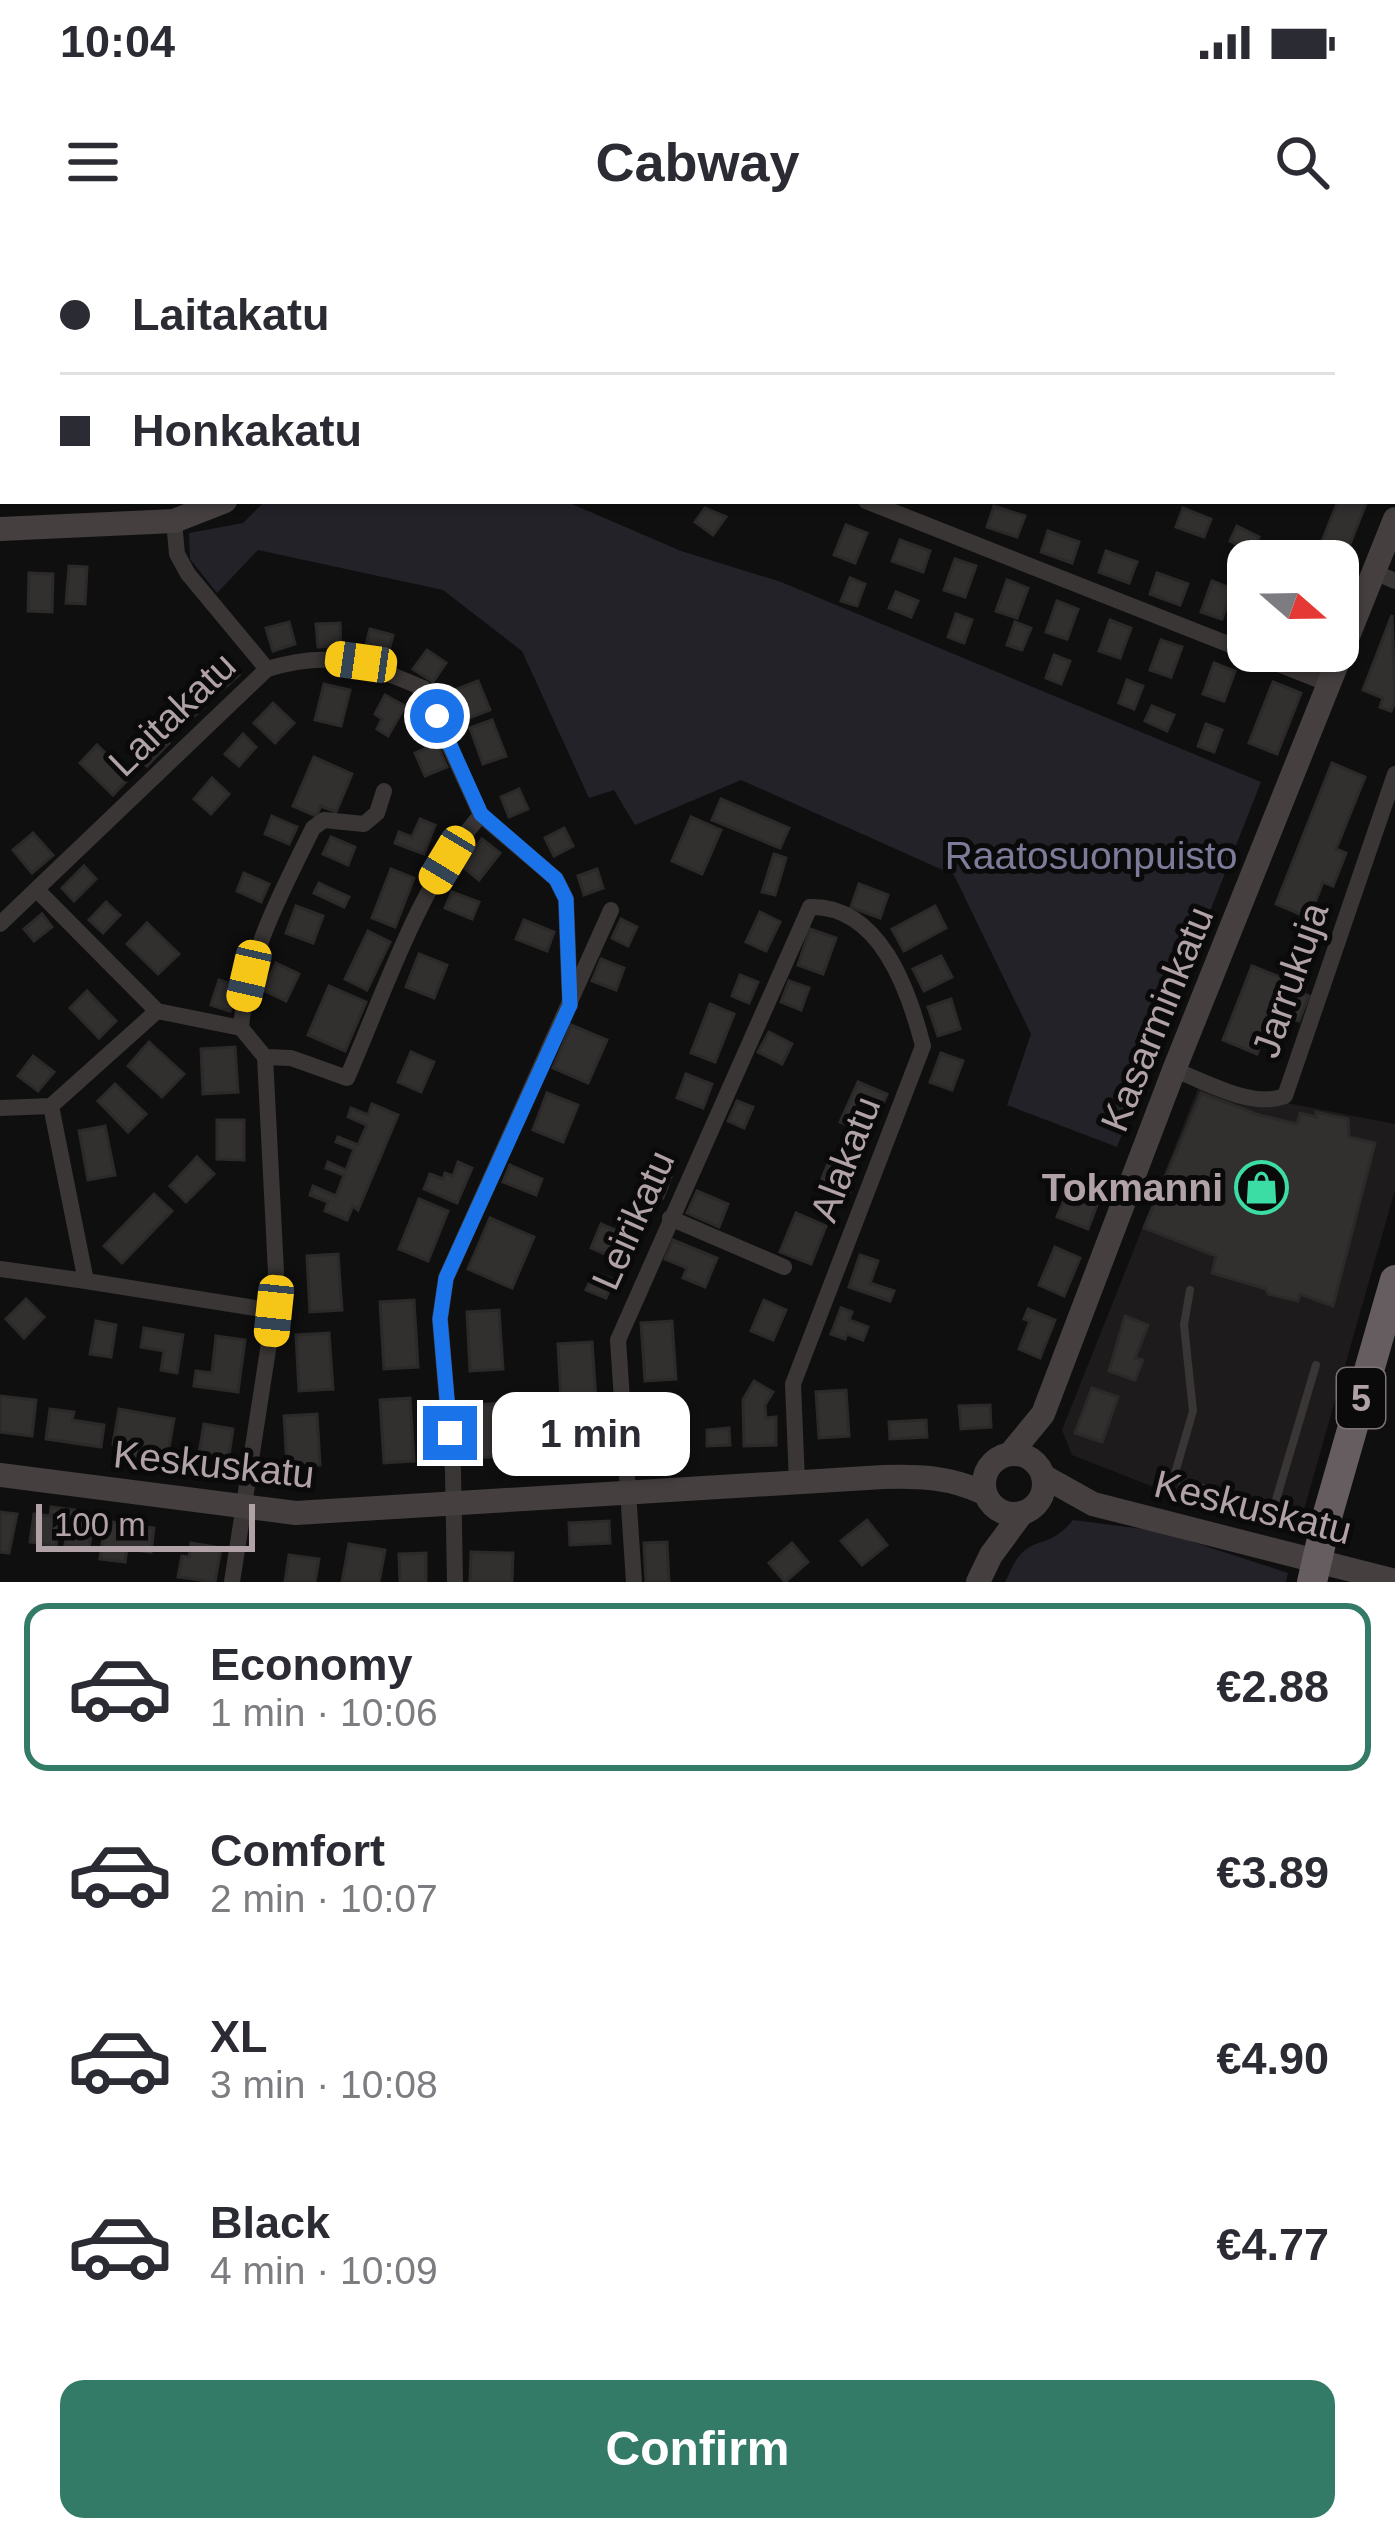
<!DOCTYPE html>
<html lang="en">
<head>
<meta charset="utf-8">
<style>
  :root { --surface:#fff; --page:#f2f2f3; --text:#2b2b33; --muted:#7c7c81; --line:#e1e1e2; --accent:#337b66 }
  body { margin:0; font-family:Arial,sans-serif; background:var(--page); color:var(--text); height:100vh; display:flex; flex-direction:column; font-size:45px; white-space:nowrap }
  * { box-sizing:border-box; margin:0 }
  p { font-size:39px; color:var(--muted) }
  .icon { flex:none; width:66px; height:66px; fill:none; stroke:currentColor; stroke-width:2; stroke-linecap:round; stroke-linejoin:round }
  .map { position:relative; height:1342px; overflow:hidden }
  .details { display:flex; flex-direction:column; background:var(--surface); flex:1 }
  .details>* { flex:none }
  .top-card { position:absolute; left:0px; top:0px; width:1395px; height:264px; box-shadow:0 3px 9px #0004; display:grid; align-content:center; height:264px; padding:0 60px; background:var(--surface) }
  .needle { width:78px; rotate:110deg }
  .controls { position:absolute; left:1227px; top:300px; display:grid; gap:24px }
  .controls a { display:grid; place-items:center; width:132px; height:132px; border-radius:24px; background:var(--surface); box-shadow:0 3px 9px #0004; font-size:60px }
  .scale { position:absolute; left:36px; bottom:30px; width:219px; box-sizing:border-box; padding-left:12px; border:6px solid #b0a2a6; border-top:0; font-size:33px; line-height:42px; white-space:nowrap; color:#b0a2a6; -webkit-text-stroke:9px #0b0a0a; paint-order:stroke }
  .end { position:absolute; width:54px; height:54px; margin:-27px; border:15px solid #1a73e8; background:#fff; box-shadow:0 0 0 6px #fff }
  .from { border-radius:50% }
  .bubble { position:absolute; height:84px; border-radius:24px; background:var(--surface); box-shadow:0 3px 9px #0004; font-size:39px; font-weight:800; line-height:84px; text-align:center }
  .car { position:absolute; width:36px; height:72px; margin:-36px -18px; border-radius:15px; box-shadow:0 0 9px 3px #0007; background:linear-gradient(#f5c518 24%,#345 0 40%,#f5c518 0 76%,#345 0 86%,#f5c518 0) }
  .top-card b { display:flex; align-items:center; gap:42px; height:114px; font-size:45px }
  .top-card b+b { border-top:3px solid var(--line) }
  .top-card i { width:30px; height:30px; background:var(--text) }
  ul { padding:21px 0 0; list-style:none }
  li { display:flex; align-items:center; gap:36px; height:168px; margin:0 24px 18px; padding:0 36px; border:6px solid transparent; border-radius:24px }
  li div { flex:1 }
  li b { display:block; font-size:45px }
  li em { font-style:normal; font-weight:800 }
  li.on { border-color:var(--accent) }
  li>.icon { width:108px; height:108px; stroke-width:1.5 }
  .cta { display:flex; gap:24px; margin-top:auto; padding:24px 60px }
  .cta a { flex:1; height:138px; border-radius:24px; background:var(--accent); color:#fff; font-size:48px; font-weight:800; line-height:138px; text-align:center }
  .status { display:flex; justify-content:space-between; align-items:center; height:84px; padding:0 60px; background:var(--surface); direction:ltr }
  .status svg { height:33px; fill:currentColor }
  header { display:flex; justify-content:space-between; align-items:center; height:156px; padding:0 60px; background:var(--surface); font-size:54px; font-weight:800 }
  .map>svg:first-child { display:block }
</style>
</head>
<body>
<div class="status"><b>10:04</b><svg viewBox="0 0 49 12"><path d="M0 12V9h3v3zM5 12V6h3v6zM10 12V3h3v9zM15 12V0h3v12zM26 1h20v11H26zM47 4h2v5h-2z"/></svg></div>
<header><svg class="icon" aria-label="menu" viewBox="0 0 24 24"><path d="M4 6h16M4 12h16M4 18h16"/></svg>Cabway<svg class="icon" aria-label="search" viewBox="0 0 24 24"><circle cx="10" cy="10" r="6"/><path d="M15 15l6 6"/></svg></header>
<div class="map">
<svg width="1395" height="1342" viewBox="0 0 1395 1342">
  <rect width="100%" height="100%" fill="#100f0f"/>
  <!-- built -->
  <polygon fill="#1d1b1b" points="1199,846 1395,884 1395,950 1299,1287 1212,1270 1072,1215 1062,1190"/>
  <!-- green -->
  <g fill="#232229">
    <polygon points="265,261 565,261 681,311 781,342 1261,542 1117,907 1007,865 1031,794 954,635 741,540 635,585 614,550 589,558 522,411 443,350 258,310 217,353 190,319 189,293 243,283"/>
    <path d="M1073,1280L1159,1291L1288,1333L1286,1342H1005C1010,1333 1014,1321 1021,1314C1037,1297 1050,1308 1073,1280Z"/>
  </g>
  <!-- building -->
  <g fill="#322f2f" stroke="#2c2929" stroke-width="3">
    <polygon points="1338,261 1367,261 1342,324 1317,314"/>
    <polygon points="994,266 1025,276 1017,297 987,287"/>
    <polygon points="705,268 726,277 713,295 695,282"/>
    <polygon points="1183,268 1211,279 1204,297 1176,287"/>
    <polygon points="846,285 867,293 855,323 834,315"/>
    <polygon points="1237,286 1259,297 1251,312 1230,301"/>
    <polygon points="1048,291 1079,302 1072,323 1041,312"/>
    <polygon points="900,300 930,311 923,332 892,321"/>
    <polygon points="1106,311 1137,322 1129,343 1099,332"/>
    <polygon points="955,319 976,326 965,357 944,350"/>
    <polygon points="69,326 87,327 85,364 66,363"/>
    <polygon points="29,333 53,334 52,372 28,371"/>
    <polygon points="1157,333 1188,344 1180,365 1150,354"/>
    <polygon points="850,338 865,344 857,366 841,361"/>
    <polygon points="1007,340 1028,348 1017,378 996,371"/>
    <polygon points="1212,341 1233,349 1222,379 1201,372"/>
    <polygon points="896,352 918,361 911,377 889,368"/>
    <polygon points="1057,361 1078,369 1067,399 1046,392"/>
    <polygon points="956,374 972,380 964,403 948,397"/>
    <polygon points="1392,375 1395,462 1391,471 1380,467 1383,458 1363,450"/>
    <polygon points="1110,380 1131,388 1120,418 1099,411"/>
    <polygon points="289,382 295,404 273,411 266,388"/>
    <polygon points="1015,382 1031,388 1022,410 1007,405"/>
    <polygon points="340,383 341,406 318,407 316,384"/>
    <polygon points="370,389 393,395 387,418 364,412"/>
    <polygon points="1161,400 1182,407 1171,437 1150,430"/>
    <polygon points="427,410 446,423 433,442 413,429"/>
    <polygon points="1054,415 1070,421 1061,444 1046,438"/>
    <polygon points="223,418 239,435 221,451 205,434"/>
    <polygon points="1214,423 1235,431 1224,461 1203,454"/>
    <polygon points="1127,440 1143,446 1134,469 1119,463"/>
    <polygon points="478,441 490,470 461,481 449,452"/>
    <polygon points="1273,442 1301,453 1277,514 1249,503"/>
    <polygon points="324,444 350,450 341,486 315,480"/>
    <polygon points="189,449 205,466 188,482 172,465"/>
    <polygon points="385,455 405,466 388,496 377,489 382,479 375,474"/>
    <polygon points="273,463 294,483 275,503 254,483"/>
    <polygon points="1152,466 1174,475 1167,491 1145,481"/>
    <polygon points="492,480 506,516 483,524 470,488"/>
    <polygon points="1206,484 1222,490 1214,512 1198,506"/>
    <polygon points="153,488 169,503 147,526 132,511"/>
    <polygon points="243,494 256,507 239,526 225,514"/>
    <polygon points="437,504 447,527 425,536 415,513"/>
    <polygon points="97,505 130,537 113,555 80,523"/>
    <polygon points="314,517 352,534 336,572 321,566 316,576 293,566"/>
    <polygon points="1332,523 1365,537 1336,609 1346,613 1333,646 1323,642 1309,678 1276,664"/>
    <polygon points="212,538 229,554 211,574 194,559"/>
    <polygon points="519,549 528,569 509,577 501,557"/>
    <polygon points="721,559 789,588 780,608 712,580"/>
    <polygon points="272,576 297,587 289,604 265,594"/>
    <polygon points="691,577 721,590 702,634 672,621"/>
    <polygon points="420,579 435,585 424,614 395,603 399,592 412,597"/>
    <polygon points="564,588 573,606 554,616 545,598"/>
    <polygon points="33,593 53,615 32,633 13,610"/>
    <polygon points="331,597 355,607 348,625 323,614"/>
    <polygon points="482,599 500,613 479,640 462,626"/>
    <polygon points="774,614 786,618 775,655 762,652"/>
    <polygon points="84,626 96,639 74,661 62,648"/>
    <polygon points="391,629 414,638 395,687 372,678"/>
    <polygon points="597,629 603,648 584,655 578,636"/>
    <polygon points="244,633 269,644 261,662 237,651"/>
    <polygon points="319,643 349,657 344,667 314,653"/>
    <polygon points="859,644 888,655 880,678 851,667"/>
    <polygon points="452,652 479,662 472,679 445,668"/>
    <polygon points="106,662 120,675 103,693 89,680"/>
    <polygon points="296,666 323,676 313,703 286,693"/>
    <polygon points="935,666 946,688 904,711 892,689"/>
    <polygon points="760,672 780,682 766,711 746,702"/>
    <polygon points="42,674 52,687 34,701 24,689"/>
    <polygon points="621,679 637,687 628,706 612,698"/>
    <polygon points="524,680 554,692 547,711 516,699"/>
    <polygon points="147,683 179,714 158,734 127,704"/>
    <polygon points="810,689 836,698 823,734 798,725"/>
    <polygon points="368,691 390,702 367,750 345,739"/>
    <polygon points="419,714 447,725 434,758 406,747"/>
    <polygon points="941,716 952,737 924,751 913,729"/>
    <polygon points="601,719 624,728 616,750 592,741"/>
    <polygon points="276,723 299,734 286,761 263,750"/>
    <polygon points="1252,726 1306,747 1304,754 1309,756 1299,781 1293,779 1284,801 1265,793 1257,814 1223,800"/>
    <polygon points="740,735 758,742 749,763 732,756"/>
    <polygon points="219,740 238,746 230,771 211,765"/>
    <polygon points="789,741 809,748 801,770 781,762"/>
    <polygon points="329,746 366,762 345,811 308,795"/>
    <polygon points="87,751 116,781 99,798 70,768"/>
    <polygon points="951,759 960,789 938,796 928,767"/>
    <polygon points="710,764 734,774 715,822 691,813"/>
    <polygon points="571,785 607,800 588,843 553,828"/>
    <polygon points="769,792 792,804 782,824 758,812"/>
    <polygon points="149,802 184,834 162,857 128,826"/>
    <polygon points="235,807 238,852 203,854 201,809"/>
    <polygon points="411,812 434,822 421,852 398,842"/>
    <polygon points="941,813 963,821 952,850 930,842"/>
    <polygon points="33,816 54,832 38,851 18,836"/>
    <polygon points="686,834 712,844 703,868 677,858"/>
    <polygon points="858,842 887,854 870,895 840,882"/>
    <polygon points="115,844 146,874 128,892 98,861"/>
    <polygon points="547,853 578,865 563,902 533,890"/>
    <polygon points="1201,853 1259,875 1297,884 1300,873 1316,877 1316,872 1348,879 1349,897 1375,903 1333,1066 1300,1054 1298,1061 1268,1054 1266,1049 1212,1033 1216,1016 1144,988"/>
    <polygon points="737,861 753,867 744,888 728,881"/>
    <polygon points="372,864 398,875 358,970 353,966 347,980 325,971 328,962 310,955 313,946 336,956 344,935 326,928 328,922 346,930 354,909 336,902 338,897 358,905 367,885 348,877 351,868 368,875"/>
    <polygon points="217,880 244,880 244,920 217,919"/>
    <polygon points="105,886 115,935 88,940 79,891"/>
    <polygon points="197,917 214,934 186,962 170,946"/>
    <polygon points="652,918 675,926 663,958 640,949"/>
    <polygon points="829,921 857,933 848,957 819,946"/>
    <polygon points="458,922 472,928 457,963 424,949 430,934 443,939 445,933 453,936"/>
    <polygon points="510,925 542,939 536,955 503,942"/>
    <polygon points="1087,943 1103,949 1088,989 1057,977 1064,960 1078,966"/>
    <polygon points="697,951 728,964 719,987 687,973"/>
    <polygon points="154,954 172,971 122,1023 104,1006"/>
    <polygon points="419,959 448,971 428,1021 399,1009"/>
    <polygon points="796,973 826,986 811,1024 780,1012"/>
    <polygon points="490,978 534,997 512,1048 468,1029"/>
    <polygon points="601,984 641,1001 630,1025 591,1008"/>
    <polygon points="673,1000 717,1018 705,1047 683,1038 687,1028 665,1019"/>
    <polygon points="1055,1007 1080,1018 1064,1056 1039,1045"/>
    <polygon points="338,1014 342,1070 310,1072 307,1016"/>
    <polygon points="860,1015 878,1021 870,1043 894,1051 890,1061 849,1047"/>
    <polygon points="594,1032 614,1040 606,1058 586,1050"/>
    <polygon points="26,1059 44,1077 24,1098 6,1079"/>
    <polygon points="414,1060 418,1127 384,1129 380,1062"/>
    <polygon points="764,1060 786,1070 773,1100 751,1091"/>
    <polygon points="841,1068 852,1072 849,1080 868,1087 863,1100 847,1094 845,1099 831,1094"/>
    <polygon points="1028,1069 1055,1080 1040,1118 1019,1109 1030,1081 1024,1079"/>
    <polygon points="499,1070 503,1129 470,1131 467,1072"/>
    <polygon points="1125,1076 1148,1085 1135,1118 1143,1120 1135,1140 1109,1131"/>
    <polygon points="96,1081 116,1085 111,1117 90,1114"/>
    <polygon points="672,1081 676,1139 645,1141 641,1083"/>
    <polygon points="144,1088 183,1095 177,1133 161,1130 164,1111 141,1107"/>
    <polygon points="329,1093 333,1149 299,1151 296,1095"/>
    <polygon points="216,1096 245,1100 238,1152 194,1146 196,1131 212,1133"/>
    <polygon points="592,1102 596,1159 561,1161 558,1104"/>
    <polygon points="754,1141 773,1152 765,1165 766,1178 776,1177 776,1205 744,1206 743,1160"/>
    <polygon points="1092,1148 1118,1157 1102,1202 1075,1193"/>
    <polygon points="846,1150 849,1196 819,1198 816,1152"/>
    <polygon points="0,1156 36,1160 32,1196 0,1192"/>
    <polygon points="410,1158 414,1221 384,1223 380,1160"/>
    <polygon points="507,1163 511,1216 474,1218 471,1165"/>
    <polygon points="679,1164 682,1212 648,1214 645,1167"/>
    <polygon points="990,1165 991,1187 961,1189 959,1166"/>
    <polygon points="50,1169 74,1172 72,1180 104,1185 101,1207 46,1199"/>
    <polygon points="119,1169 174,1179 165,1230 127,1224 113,1204"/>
    <polygon points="317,1174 320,1225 287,1227 284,1176"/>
    <polygon points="926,1180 927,1197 890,1199 889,1182"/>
    <polygon points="204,1184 233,1189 227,1229 197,1224"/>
    <polygon points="729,1188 730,1205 707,1206 707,1190"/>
    <polygon points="606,1193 608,1214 560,1220 557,1199"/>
    <polygon points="51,1267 75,1270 73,1280 93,1283 89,1308 65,1305 67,1288 59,1287 56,1306 30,1302 34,1274 50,1276"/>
    <polygon points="0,1272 17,1274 9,1313 0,1312"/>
    <polygon points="867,1280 887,1305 862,1325 841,1301"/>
    <polygon points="105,1281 154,1288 151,1312 127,1309 125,1322 100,1319"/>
    <polygon points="609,1281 610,1303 570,1305 569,1283"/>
    <polygon points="667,1302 669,1342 646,1342 644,1303"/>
    <polygon points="191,1303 221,1308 215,1342 178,1337 182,1316 189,1317"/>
    <polygon points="792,1303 808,1322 785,1342 769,1323"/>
    <polygon points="349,1304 385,1310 379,1342 342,1342"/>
    <polygon points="471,1312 513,1313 512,1342 470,1342"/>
    <polygon points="426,1313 426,1342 400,1342 399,1314"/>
    <polygon points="289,1315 319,1319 315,1342 285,1342"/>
  </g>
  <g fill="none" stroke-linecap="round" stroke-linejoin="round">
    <!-- lane -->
    <polyline stroke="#3a3636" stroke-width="8" points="1190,1050 1184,1085 1193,1171 1175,1233 1180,1241 1273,1270 1316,1125"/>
    <!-- street -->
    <g stroke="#3a3636" stroke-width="16">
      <polyline points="777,0 783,3"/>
      <polyline points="1368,0 1374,3"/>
      <polyline points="882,3 883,0"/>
      <polyline points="1392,11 1395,13"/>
      <polyline points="1392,252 1395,253"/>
      <polyline points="866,261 1329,444"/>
      <polyline points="174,281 177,314 188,334 267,429"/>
      <polyline points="1374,332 1395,341"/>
      <path d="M37,650L157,771L241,788L265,817L291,818L347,838C385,752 418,645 481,575"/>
      <path d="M0,684L267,429C332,409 363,423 423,448L481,575L556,639L566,659L570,765"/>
      <path d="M241,788C247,715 281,653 313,588L324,580L364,584L377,573L384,551"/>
      <path d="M1174,830C1206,841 1251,869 1285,856L1395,534"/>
      <polyline points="0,868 51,866 157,771"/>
      <polyline points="670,978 784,1027"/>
      <polyline points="0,1029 86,1041 51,866"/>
      <polyline points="86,1041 274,1071"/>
      <polyline points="232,1342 274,1071 276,1032 265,817"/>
      <polyline points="455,1342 453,1231 440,1079 446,1038 611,670"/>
      <path d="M634,1342L618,1100L810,667C880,665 909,751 923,806L793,1144L797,1242"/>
    </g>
    <!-- secondary -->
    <g stroke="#453f40" stroke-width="24">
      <polyline points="326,3 326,0"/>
      <polyline points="0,289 174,281 225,261"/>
      <polyline points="1010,1214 1043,1174 1174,830 1395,279"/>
      <circle cx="1014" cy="1244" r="30"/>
      <path d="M0,1235L296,1273L883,1237C920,1236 950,1237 984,1253"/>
      <polyline points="1043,1236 1093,1264 1395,1341"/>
      <polyline points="978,1342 991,1315 1022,1273"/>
    </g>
    <!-- highway -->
    <polyline stroke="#655d5f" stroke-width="30" points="1327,1277 1395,1040"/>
    <!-- highway-bridge -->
    <polyline stroke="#655d5f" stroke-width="30" points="1312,1342 1327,1277"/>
  </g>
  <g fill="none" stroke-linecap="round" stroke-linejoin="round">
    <!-- route -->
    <polyline stroke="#1a73e8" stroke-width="15" points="437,476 481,574 556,639 566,659 570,765 446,1038 440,1079 450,1193"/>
  </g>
  <!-- icons -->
  <defs>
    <symbol id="shop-ring" viewBox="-11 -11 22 22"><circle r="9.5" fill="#0b0a0a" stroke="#3cdca5" stroke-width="1.5"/><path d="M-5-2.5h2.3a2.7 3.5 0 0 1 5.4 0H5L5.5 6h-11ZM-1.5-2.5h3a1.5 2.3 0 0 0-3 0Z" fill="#3cdca5"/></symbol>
  </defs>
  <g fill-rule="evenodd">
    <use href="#shop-ring" x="1232" y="918" width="59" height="59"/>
  </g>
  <g text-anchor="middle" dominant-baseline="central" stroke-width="10" stroke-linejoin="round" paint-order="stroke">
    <!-- shield labels -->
    <rect fill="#0b0a0a" stroke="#7e7477" stroke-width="3" x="1337" y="1128" width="48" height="60" rx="9"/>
    <g font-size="36" font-weight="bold" fill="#b0a2a6">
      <text x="1361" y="1158">5</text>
    </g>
    <!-- street labels -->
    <g font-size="39" fill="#b0a2a6" stroke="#0b0a0a">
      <text transform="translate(172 474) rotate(-44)">Laitakatu</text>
      <text transform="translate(1290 740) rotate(-71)">Jarrukuja</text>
      <text transform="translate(1157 779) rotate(-68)">Kasarminkatu</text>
      <text transform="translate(845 919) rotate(-69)">Alakatu</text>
      <text transform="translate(633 980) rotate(-66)">Leirikatu</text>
      <text transform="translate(214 1224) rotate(6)">Keskuskatu</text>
      <text transform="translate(1253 1267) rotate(14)">Keskuskatu</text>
    </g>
    <!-- park labels -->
    <g font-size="39" fill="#7c7b99" stroke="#0b0a0a">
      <text x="1091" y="615">Raatosuonpuisto</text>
    </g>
    <!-- poi labels -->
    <g font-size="39" font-weight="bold" fill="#b0a2a6" stroke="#0b0a0a" text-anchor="end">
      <text x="1223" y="947">Tokmanni</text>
    </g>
  </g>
</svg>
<div class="controls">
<a><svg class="needle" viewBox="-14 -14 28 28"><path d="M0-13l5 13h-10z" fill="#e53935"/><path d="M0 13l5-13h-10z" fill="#7c7c81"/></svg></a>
</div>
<div class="scale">100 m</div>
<i class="end from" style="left:437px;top:476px"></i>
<i class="end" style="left:450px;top:1193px"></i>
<div class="bubble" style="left:492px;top:1152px;width:198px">1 min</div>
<i class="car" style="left:361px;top:422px;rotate:278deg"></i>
<i class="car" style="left:447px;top:620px;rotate:211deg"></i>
<i class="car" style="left:249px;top:736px;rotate:193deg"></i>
<i class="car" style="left:274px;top:1071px;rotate:186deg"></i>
<div class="top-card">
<b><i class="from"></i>Laitakatu</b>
<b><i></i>Honkakatu</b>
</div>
</div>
<section class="details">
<ul>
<li class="on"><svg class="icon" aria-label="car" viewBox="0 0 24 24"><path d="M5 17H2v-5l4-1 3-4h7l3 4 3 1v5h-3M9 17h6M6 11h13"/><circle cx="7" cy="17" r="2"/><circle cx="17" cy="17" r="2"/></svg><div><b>Economy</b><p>1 min · 10:06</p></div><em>€2.88</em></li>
<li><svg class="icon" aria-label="car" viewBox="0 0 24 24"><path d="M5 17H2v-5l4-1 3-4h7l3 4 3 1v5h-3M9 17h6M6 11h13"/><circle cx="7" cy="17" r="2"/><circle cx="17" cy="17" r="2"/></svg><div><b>Comfort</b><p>2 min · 10:07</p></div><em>€3.89</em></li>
<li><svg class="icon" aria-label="car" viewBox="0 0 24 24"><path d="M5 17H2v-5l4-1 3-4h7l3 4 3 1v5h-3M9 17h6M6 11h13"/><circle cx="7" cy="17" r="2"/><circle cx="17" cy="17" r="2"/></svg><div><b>XL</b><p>3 min · 10:08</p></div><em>€4.90</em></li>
<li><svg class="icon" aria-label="car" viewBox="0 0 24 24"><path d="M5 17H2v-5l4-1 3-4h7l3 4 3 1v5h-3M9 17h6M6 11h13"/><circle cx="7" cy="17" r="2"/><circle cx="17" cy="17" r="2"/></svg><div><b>Black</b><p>4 min · 10:09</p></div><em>€4.77</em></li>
</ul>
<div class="cta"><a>Confirm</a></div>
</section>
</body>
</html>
